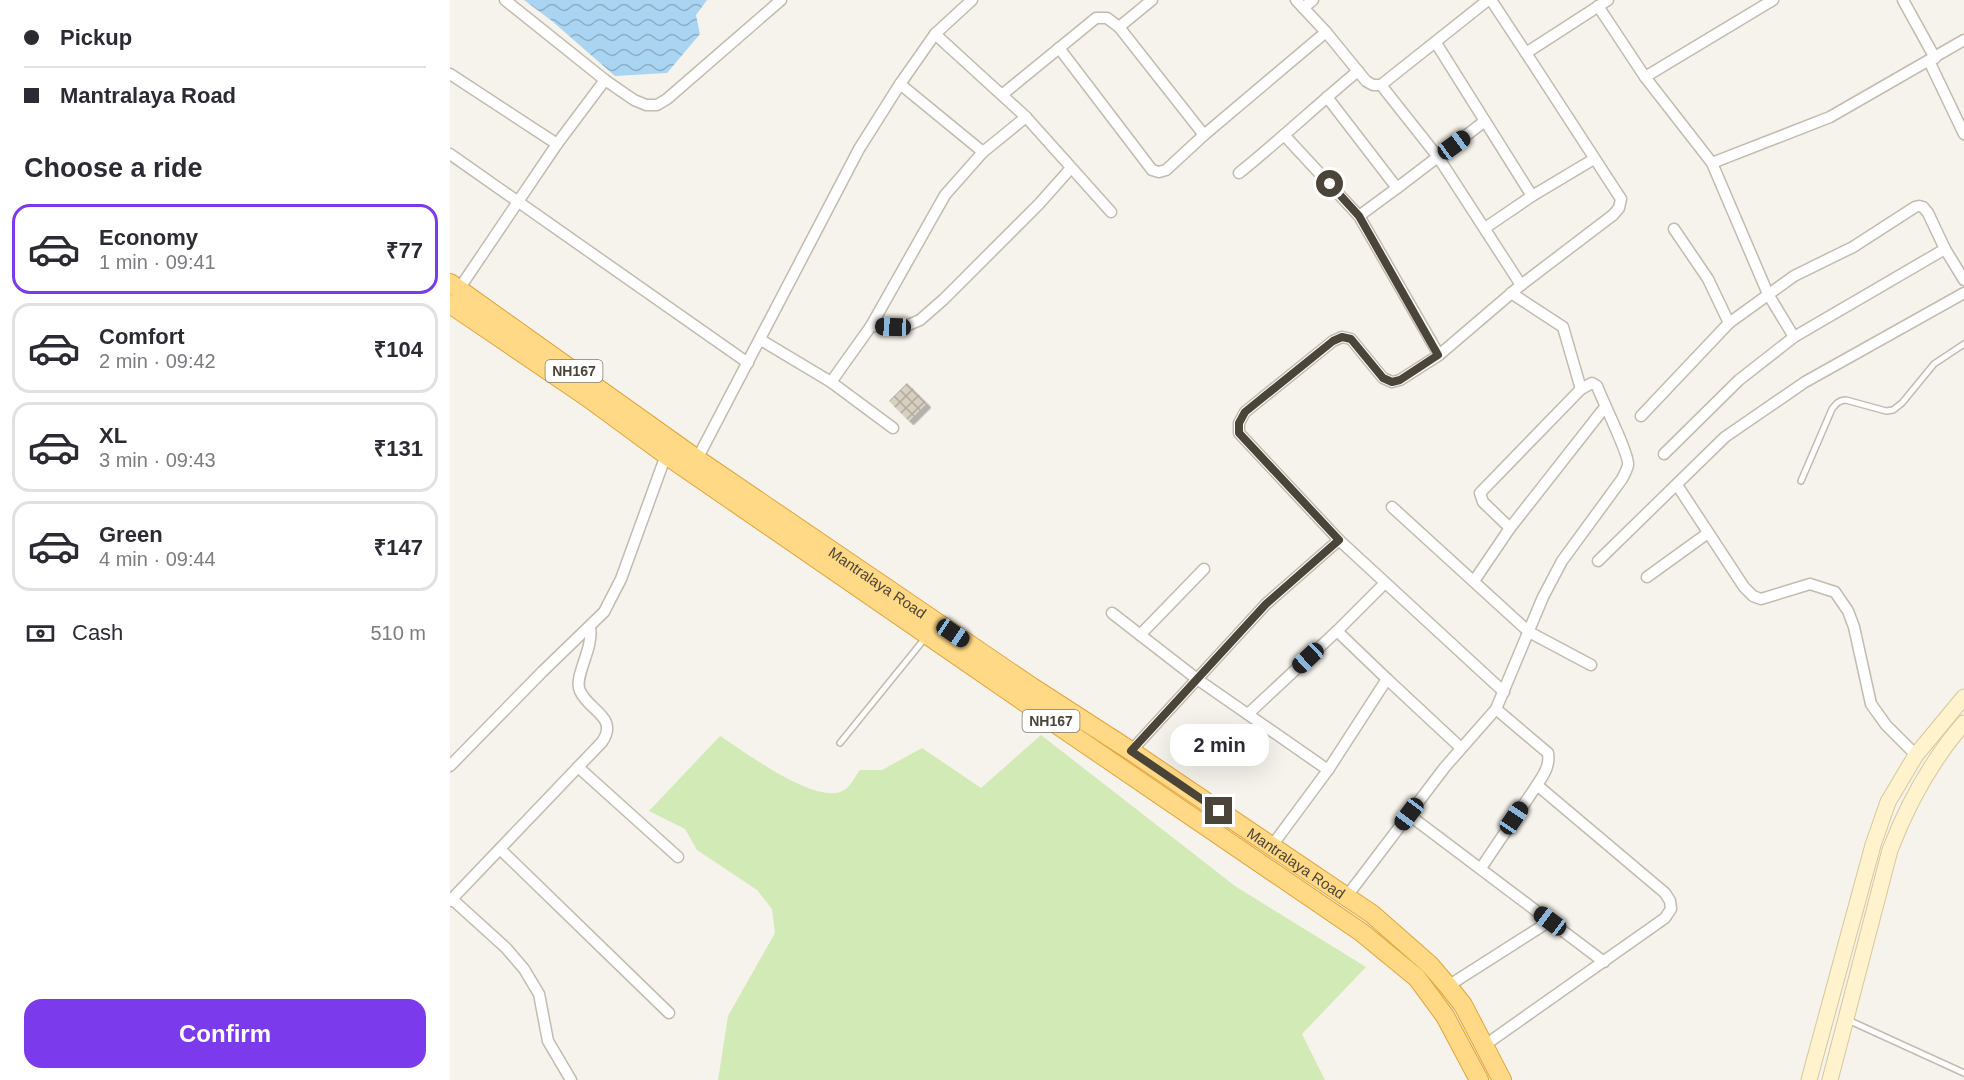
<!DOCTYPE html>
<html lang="en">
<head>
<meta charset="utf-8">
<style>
  :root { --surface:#fff; --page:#f7f7f7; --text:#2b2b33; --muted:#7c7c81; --line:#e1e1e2; --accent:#7c3aed }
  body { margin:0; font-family:Helvetica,sans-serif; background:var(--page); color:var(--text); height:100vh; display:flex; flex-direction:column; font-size:22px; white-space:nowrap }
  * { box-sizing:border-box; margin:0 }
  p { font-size:20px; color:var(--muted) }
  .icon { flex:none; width:33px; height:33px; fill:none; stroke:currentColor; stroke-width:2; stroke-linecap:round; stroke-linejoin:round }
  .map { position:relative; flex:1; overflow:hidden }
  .panel { display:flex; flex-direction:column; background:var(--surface); width:450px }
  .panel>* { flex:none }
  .hud { display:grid; align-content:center; height:132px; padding:0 24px; background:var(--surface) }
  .end { position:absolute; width:27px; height:27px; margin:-14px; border:8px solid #4b4439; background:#fff; box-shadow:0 0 0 3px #fff }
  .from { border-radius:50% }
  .bubble { position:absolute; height:42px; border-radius:18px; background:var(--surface); box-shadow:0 6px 24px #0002; font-size:20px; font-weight:800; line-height:42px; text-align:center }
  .car { position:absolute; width:18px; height:36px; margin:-18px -9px; border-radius:8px; box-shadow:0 0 4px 2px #0007; background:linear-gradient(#222 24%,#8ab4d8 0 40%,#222 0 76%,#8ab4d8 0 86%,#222 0) }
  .hud b { display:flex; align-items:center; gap:21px; height:57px; font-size:22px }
  .hud b+b { border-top:2px solid var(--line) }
  .hud i { width:15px; height:15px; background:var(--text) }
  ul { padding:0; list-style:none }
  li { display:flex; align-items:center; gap:18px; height:90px; margin:0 12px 9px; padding:0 12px; border:3px solid var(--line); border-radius:18px }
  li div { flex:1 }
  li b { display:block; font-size:22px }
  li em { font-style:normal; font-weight:800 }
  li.on { border-color:var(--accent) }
  li>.icon { width:54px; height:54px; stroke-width:1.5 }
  h2 { padding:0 24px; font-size:27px; line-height:72px }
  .pay { display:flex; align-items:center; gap:15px; height:66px; padding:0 24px; font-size:22px }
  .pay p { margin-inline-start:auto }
  .action { display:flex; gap:12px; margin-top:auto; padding:12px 24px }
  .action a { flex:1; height:69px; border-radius:18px; background:var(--accent); color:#fff; font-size:24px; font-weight:800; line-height:69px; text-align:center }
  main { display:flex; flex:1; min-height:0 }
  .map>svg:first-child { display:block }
</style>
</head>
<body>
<main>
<section class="panel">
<div class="hud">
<b><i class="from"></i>Pickup</b>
<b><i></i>Mantralaya Road</b>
</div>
<h2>Choose a ride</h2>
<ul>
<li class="on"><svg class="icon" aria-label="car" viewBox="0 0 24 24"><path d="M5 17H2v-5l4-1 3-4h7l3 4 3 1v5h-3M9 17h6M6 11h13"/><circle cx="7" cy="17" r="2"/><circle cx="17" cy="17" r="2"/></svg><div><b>Economy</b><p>1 min · 09:41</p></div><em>₹77</em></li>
<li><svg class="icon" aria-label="car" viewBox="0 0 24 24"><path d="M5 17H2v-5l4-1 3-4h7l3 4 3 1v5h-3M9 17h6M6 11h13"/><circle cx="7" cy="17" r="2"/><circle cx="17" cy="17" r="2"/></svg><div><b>Comfort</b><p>2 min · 09:42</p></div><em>₹104</em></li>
<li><svg class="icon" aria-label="car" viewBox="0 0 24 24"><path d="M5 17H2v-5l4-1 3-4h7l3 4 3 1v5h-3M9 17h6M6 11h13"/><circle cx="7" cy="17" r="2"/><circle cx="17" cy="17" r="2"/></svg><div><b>XL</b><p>3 min · 09:43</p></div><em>₹131</em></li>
<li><svg class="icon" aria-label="car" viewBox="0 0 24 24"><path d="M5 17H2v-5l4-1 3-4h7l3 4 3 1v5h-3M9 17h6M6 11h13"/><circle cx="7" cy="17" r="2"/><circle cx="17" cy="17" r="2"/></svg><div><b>Green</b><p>4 min · 09:44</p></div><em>₹147</em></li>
</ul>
<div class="pay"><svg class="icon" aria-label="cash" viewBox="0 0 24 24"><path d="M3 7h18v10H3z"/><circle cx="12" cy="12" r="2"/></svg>Cash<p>510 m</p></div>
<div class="action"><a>Confirm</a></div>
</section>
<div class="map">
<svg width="1514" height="1080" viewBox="0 0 1514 1080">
  <defs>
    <pattern id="water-waves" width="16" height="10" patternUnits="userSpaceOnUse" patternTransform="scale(1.5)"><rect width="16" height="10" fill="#a9d4f2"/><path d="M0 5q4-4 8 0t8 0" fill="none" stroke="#8caec5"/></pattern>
    <pattern id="building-cross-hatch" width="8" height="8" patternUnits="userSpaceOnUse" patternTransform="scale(1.5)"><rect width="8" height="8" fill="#d8cfc1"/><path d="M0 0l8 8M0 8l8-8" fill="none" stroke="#b1aa9e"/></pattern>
    <filter id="shadow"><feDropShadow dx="4.5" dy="4.5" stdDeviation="0" flood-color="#0004"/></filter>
  </defs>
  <rect width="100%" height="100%" fill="#f6f3ec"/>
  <!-- green -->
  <path fill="#d2eab5" d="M591,735L785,886L916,967L852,1034L875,1080H268L278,1016L325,933L322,909L307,890L247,850L235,829L199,811L270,736C294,751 370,809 396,789C401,785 406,775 410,770H432L472,748L531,788Z"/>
  <!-- water -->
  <polygon fill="url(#water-waves)" points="74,0 257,0 246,15 250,34 217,73 165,76 102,21"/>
  <!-- building -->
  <polygon fill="url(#building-cross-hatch)" filter="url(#shadow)" points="457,383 477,403 459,421 439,401"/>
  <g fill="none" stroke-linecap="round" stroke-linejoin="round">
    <defs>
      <g id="service">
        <path d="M1351,481L1382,409C1386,404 1389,400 1396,400L1436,411L1443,410L1452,403L1484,364L1514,344"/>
        <polyline points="390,743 476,637"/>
        <polyline points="1398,1020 1514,1073"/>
      </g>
      <g id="minor">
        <polyline points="55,0 155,80 184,100 196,105 207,105 217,99 331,0"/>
        <polyline points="846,0 876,32 916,81 923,85 931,85 1038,0"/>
        <polyline points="1041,0 1076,53 1158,0"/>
        <polyline points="1453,0 1485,58"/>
        <polyline points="1148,6 1195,77 1262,163 1380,117 1514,40"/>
        <polyline points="853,8 863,0"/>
        <polyline points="669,27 702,0"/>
        <polyline points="485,34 576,117 661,212"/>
        <polyline points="986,43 1082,196"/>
        <polyline points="609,48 702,170 709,172 716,170 754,135 876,32"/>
        <polyline points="1479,61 1514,134"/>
        <polyline points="0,74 107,144"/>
        <polyline points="1195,77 1323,0"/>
        <polyline points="450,84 533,152"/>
        <polyline points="931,85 988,157 1071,285 989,355 950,380 942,382 933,378 901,339 892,337 883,341 795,412 789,423 789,433 889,540 1054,692"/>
        <polyline points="553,94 646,18 657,18 669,27 754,135"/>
        <polyline points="877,97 947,188 1035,121"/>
        <polyline points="835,136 909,216 989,355"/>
        <polyline points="0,154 298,363"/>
        <polyline points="1262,163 1318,294 1344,337"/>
        <path d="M789,173C830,140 868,104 908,71"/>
        <polyline points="909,216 947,188"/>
        <polyline points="1035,228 1082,196 1144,159"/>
        <polyline points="1224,229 1258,279 1279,323"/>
        <polyline points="1071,285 1163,215 1169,208 1171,199 1076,53"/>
        <polyline points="9,289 107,144 155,80"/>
        <polyline points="1061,293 1113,327 1131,389"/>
        <polyline points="421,326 456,326 470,320 494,299 589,204 621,168"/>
        <polyline points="311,340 381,382 443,428"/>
        <polyline points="381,382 421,326 495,195 533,152 576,117"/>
        <polyline points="1191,416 1279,323 1344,276 1403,247 1465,207 1469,206 1473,207 1478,213 1495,249"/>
        <polyline points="1214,454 1289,380 1344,337 1495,249 1514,280"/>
        <polyline points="245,463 409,149 450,84 485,34 522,0"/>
        <polyline points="1227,485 1294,587 1303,596 1311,599 1360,584 1385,592 1398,611 1404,627 1421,704 1436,725 1466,755"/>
        <polyline points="942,507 1079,632 1141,665"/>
        <polyline points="1148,561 1275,437 1355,382 1514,293"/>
        <polyline points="1197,577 1258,533"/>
        <polyline points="1024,581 1060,528"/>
        <polyline points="662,613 747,679 878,770"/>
        <polyline points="887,631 937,679"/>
        <polyline points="690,635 754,569"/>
        <path d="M1046,709L1098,753C1100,766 1094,774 1087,785"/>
        <polyline points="798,714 887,631 935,583"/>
        <polyline points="681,751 816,604 889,540"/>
        <polyline points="0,766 92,672 154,612 171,579 216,455"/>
        <polyline points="128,767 228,857"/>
        <polyline points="959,815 1154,962"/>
        <polyline points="821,847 878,770 937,679 1011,748"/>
        <polyline points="50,849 219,1013"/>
        <polyline points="1031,868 1087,785 1215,893 1220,901 1221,909 1215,918 1035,1045"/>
        <path d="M897,896L995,767L1046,709L1093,597L1112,561L1172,479C1174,475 1177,470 1178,465C1180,456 1152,400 1147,386L1142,383L1131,389L1030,493L1033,502L1060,528L1155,407"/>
        <polyline points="2,899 56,948 74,969 89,994 98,1041 121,1080"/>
        <path d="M0,901L152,742C169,717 139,711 130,691C123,677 144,649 140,627"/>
        <polyline points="998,986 1100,921"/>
      </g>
      <g id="secondary">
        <polyline points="1359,1080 1423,845 1438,802 1466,755 1514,697"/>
        <path d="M1380,1080L1440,850C1458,803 1481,761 1514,723"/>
      </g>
      <g id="trunk">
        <path id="s1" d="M0,283L247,459L582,687L681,751L922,914L980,965L998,986L1013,1005L1052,1080"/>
        <polyline points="0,304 137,397 216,455 628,739 911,932 967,978 995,1016 1029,1080"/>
      </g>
    </defs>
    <!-- service casing -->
    <use href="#service" stroke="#c2bbae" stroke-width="8"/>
    <!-- minor casing -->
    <use href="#minor" stroke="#c2bbae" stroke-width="13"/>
    <!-- secondary casing -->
    <use href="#secondary" stroke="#d6c79b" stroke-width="17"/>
    <!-- trunk casing -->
    <use href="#trunk" stroke="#e0a43c" stroke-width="20"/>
    <!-- service -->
    <use href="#service" stroke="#fff" stroke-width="5"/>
    <!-- minor -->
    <use href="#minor" stroke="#fff" stroke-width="10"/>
    <!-- secondary -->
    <use href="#secondary" stroke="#fff3cd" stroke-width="15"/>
    <!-- trunk -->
    <use href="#trunk" stroke="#ffd985" stroke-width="18"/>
  </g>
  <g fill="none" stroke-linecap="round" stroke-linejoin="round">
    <!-- route -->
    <polyline stroke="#4b4439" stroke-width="8" points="769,811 681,751 816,604 889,540 789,433 789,423 795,412 883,341 892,337 901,339 933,378 942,382 950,380 988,355 909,216 880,184"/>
  </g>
  <g text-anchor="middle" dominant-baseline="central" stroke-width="4.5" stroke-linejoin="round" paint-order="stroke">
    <!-- shield labels -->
    <g fill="#fff" stroke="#817c74" stroke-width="1.5">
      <rect x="95.5" y="360" width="57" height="22" rx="4.5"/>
      <rect x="572.5" y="710" width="57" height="22" rx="4.5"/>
    </g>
    <g font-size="14" font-weight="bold" fill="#4b4439">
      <text x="124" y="371">NH167</text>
      <text x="601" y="721">NH167</text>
    </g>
    <!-- street labels -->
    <g font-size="15" fill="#4b4439" stroke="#fff">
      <text stroke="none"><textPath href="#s1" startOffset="522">Mantralaya Road</textPath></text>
      <text stroke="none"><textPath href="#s1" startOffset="1026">Mantralaya Road</textPath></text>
    </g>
  </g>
</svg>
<i class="end from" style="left:880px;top:184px"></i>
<i class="end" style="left:769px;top:811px"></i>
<div class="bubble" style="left:720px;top:724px;width:99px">2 min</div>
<i class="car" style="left:1004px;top:145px;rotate:54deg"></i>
<i class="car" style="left:443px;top:327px;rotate:272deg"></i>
<i class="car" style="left:503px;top:633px;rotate:124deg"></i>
<i class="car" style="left:858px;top:658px;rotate:227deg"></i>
<i class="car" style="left:959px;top:814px;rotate:217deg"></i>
<i class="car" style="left:1064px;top:818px;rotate:34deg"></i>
<i class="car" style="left:1100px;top:921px;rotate:307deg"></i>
</div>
</main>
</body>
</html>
